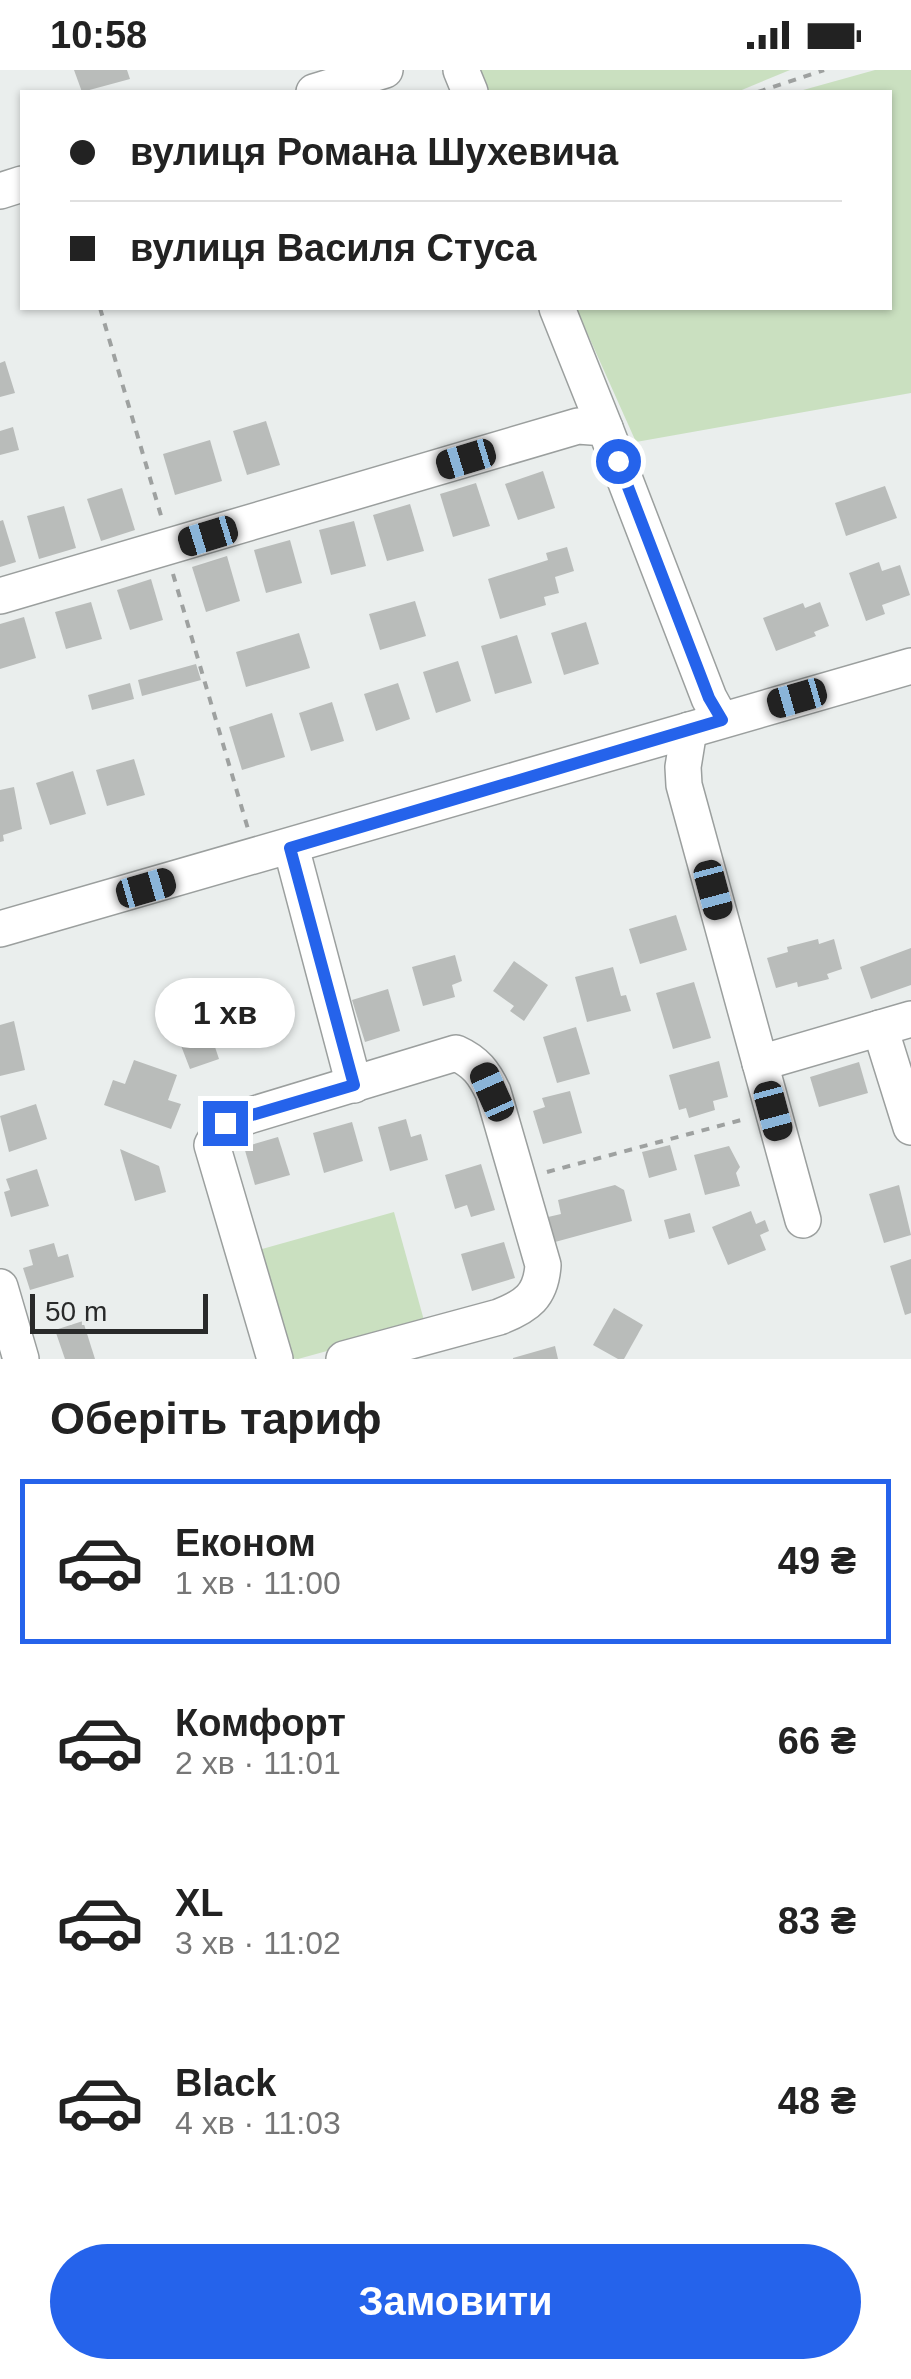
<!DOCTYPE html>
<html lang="uk">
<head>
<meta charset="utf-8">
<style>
  :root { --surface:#fff; --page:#f6f6f6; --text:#222; --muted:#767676; --line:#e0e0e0; --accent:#2563eb }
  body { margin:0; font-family:Arial,sans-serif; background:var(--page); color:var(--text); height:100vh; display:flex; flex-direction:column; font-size:38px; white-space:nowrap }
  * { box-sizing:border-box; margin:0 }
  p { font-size:32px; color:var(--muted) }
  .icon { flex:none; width:55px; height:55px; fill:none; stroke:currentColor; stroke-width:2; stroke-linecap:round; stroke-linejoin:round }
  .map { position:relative; height:1289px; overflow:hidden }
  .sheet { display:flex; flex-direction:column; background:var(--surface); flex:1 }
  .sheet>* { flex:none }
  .banner { position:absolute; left:20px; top:20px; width:872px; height:220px; border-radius:0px; box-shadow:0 2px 8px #0004; display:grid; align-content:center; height:220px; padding:0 50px; background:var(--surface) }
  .scale { position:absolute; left:30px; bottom:25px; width:178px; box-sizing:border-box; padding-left:10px; border:5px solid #292a2a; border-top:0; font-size:28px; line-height:35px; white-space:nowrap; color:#292a2a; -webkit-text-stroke:8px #eaeeed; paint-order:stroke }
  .end { position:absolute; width:45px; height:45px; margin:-22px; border:12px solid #2563eb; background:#fff; box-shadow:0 0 0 5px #fff }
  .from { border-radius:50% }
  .bubble { position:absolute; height:70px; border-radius:35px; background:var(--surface); box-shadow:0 2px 8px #0004; font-size:32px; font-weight:600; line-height:70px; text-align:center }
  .car { position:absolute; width:30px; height:60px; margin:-30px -15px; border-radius:12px; box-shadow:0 0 8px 2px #0007; background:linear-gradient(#222 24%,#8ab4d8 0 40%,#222 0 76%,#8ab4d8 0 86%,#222 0) }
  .banner b { display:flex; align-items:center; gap:35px; height:95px; font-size:38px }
  .banner b+b { border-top:2px solid var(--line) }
  .banner i { width:25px; height:25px; background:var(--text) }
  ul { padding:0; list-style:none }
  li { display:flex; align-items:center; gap:30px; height:165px; margin:0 20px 15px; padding:0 30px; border:5px solid transparent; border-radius:0px }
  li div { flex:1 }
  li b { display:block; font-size:38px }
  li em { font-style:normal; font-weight:600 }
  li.selected { border-color:var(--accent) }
  li>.icon { width:90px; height:90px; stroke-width:1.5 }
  h2 { padding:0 50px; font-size:45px; line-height:120px }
  .cta { display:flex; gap:20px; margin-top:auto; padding:20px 50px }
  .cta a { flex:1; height:115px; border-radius:60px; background:var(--accent); color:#fff; font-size:40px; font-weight:600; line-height:115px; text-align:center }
  .status { display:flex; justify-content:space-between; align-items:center; height:70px; padding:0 50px; background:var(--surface); direction:ltr }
  .status svg { height:28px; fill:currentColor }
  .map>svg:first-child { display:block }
</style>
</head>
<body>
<div class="status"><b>10:58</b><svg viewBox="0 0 49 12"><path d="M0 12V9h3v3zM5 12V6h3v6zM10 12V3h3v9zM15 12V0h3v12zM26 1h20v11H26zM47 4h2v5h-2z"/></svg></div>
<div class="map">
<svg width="911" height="1289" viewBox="0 0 911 1289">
  <rect width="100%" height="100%" fill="#eaeeed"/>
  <!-- green -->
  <g fill="#cae0c0">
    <polygon points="477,0 790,0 737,22 486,22"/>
    <polygon points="875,0 911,0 911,323 636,372 576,238 890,238 890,22 796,22"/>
    <polygon points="394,1142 425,1254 298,1289 288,1288 255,1181"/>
  </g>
  <!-- building -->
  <g fill="#b9bcba">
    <polygon points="74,0 127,0 130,9 82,22"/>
    <polygon points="5,291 15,323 0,327 0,293"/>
    <polygon points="266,351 280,395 247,405 233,361"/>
    <polygon points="13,357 19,380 0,385 0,361"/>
    <polygon points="210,370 222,411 175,425 163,384"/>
    <polygon points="543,401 555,438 518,450 505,414"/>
    <polygon points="476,413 490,456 453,467 440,424"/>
    <polygon points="885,416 897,448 846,466 835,433"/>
    <polygon points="122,418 135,460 101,471 87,429"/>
    <polygon points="410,434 424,481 387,491 373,445"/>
    <polygon points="64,436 76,478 39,489 27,446"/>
    <polygon points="3,450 16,492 0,497 0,451"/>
    <polygon points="354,451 366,496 331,505 319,460"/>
    <polygon points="290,470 302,513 266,523 254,480"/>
    <polygon points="567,477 574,501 555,507 559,523 544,527 546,535 500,549 488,509 548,490 546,483"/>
    <polygon points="227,486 240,531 206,542 192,497"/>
    <polygon points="879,492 882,501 900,495 910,525 882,535 885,544 866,551 849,503"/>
    <polygon points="151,509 163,550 130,560 117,520"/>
    <polygon points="415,531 426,566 380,580 369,544"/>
    <polygon points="91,532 102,569 66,579 55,542"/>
    <polygon points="820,532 829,556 814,562 816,566 776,581 763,548 803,533 805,538"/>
    <polygon points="24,547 36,588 0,599 0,554"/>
    <polygon points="586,552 599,594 564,605 551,563"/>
    <polygon points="299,563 310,598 246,617 236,582"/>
    <polygon points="517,565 532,613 495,624 481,576"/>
    <polygon points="458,591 471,631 436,643 423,602"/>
    <polygon points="196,594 201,610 142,626 138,610"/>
    <polygon points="130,613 134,629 92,640 88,625"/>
    <polygon points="398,613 410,649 376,661 364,624"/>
    <polygon points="332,632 344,671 311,681 299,643"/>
    <polygon points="272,643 285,687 242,700 229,657"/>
    <polygon points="134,689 145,725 107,736 96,700"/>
    <polygon points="73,701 86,744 50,755 36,713"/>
    <polygon points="14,717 22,759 3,765 4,771 0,772 0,720"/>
    <polygon points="676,845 687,880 640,894 629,859"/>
    <polygon points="818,869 819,874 834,869 842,899 827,904 829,909 798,917 797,912 776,918 767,888 788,882 787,877"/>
    <polygon points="911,878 911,915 871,929 860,897"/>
    <polygon points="455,885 462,911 452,915 455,927 423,936 412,897"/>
    <polygon points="514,891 548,915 524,951 510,941 514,936 493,921"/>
    <polygon points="613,897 621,926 626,925 631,941 587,952 575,907"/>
    <polygon points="694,912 711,968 673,979 656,923"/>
    <polygon points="388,919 400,961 365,972 352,930"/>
    <polygon points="219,927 234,967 214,974 219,989 190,999 175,960 195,952 190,938"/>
    <polygon points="14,951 25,1000 0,1006 0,955"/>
    <polygon points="576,957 590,1004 557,1013 543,967"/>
    <polygon points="134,990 177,1005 168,1030 181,1034 171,1059 104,1035 113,1010 125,1014"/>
    <polygon points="719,991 728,1027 713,1031 715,1040 689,1048 686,1038 679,1040 669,1005"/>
    <polygon points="859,992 868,1023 819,1037 810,1007"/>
    <polygon points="570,1021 582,1063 543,1074 533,1041 545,1037 542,1028"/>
    <polygon points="36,1034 47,1069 9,1082 0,1046"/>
    <polygon points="406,1049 411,1067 421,1064 428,1090 390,1101 378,1057"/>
    <polygon points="352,1052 363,1091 324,1103 313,1063"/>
    <polygon points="278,1067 290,1105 255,1115 244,1077"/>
    <polygon points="670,1075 677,1100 649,1108 642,1082"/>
    <polygon points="729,1076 740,1097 736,1103 740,1116 705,1125 694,1085"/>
    <polygon points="120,1079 159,1096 166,1122 135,1131"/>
    <polygon points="481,1094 495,1140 471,1147 467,1135 455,1139 445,1105"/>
    <polygon points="37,1099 49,1136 11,1147 4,1122 10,1120 6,1109"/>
    <polygon points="615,1115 624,1120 632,1151 555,1172 548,1147 561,1144 558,1130"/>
    <polygon points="899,1115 911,1165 884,1173 869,1124"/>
    <polygon points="751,1141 756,1154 765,1150 769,1161 760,1165 766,1180 728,1195 712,1157"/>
    <polygon points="690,1143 695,1162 669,1169 664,1150"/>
    <polygon points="504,1172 515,1208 472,1221 461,1184"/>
    <polygon points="54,1173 58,1187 68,1184 74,1207 30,1220 23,1198 33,1195 29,1180"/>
    <polygon points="911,1189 911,1243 905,1245 890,1196"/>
    <polygon points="614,1238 643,1255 624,1289 618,1289 593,1275"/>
    <polygon points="83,1251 95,1289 65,1289 55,1260"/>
    <polygon points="555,1276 558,1289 513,1289 513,1288"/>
  </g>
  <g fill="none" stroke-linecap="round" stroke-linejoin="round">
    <defs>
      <g id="minor">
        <polyline points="461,0 470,22"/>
        <polyline points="314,22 385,0"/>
        <polyline points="0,121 22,114"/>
        <polyline points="557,238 605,358"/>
        <polyline points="0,526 578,356 605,358 709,628 721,650"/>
        <polyline points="689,660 683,697 684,715 803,1150"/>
        <polyline points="291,777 354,1015"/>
        <polyline points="0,859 911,596"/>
        <polyline points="880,958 911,1057"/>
        <polyline points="760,993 911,949"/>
        <polyline points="0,1217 21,1289"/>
        <path d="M275,1289L212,1075L225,1053L456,983C476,992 484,1003 493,1022L543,1195C541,1226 527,1236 499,1247L344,1289"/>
      </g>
    </defs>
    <!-- minor casing -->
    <use href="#minor" stroke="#9b9f9e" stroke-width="38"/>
    <!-- path -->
    <g stroke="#9ea1a0" stroke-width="4" stroke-dasharray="8 8" stroke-linecap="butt">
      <polyline points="758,22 824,0"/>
      <polyline points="100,238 162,449"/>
      <polyline points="173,504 248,759"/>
      <polyline points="547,1102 745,1049"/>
    </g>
    <!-- minor -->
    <use href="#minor" stroke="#fff" stroke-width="35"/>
  </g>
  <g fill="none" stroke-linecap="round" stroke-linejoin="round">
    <!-- route -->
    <polyline stroke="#2563eb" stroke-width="12" points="225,1053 354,1015 290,778 722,650 709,628 618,391"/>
  </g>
</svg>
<div class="scale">50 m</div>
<i class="end from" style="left:618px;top:391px"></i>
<i class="end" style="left:225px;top:1053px"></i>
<div class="bubble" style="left:155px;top:908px;width:140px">1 хв</div>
<i class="car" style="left:466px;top:389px;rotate:253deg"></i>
<i class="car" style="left:208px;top:466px;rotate:253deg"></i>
<i class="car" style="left:797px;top:628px;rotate:254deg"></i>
<i class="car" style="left:146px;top:818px;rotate:74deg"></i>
<i class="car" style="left:713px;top:820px;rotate:165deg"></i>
<i class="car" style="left:492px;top:1022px;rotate:336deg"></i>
<i class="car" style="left:773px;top:1041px;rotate:165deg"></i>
<div class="banner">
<b><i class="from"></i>вулиця Романа Шухевича</b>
<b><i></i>вулиця Василя Стуса</b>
</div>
</div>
<section class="sheet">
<h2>Оберіть тариф</h2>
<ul>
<li class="selected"><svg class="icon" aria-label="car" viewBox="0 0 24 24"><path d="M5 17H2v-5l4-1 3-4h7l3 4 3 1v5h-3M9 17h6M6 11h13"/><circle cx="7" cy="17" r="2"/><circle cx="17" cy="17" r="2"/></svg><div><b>Економ</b><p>1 хв · 11:00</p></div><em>49 ₴</em></li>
<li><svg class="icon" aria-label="car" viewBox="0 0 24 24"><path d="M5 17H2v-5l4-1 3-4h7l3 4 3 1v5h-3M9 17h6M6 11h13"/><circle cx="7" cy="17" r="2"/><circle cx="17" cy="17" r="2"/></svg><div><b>Комфорт</b><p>2 хв · 11:01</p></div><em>66 ₴</em></li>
<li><svg class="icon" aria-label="car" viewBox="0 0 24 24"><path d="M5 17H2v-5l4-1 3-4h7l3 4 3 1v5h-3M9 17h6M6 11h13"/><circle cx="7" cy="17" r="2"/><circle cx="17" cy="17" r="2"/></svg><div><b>XL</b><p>3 хв · 11:02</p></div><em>83 ₴</em></li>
<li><svg class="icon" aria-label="car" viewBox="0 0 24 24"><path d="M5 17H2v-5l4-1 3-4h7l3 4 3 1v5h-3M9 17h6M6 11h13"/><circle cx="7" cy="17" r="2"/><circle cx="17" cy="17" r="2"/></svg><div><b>Black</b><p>4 хв · 11:03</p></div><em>48 ₴</em></li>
</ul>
<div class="cta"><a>Замовити</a></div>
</section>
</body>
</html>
